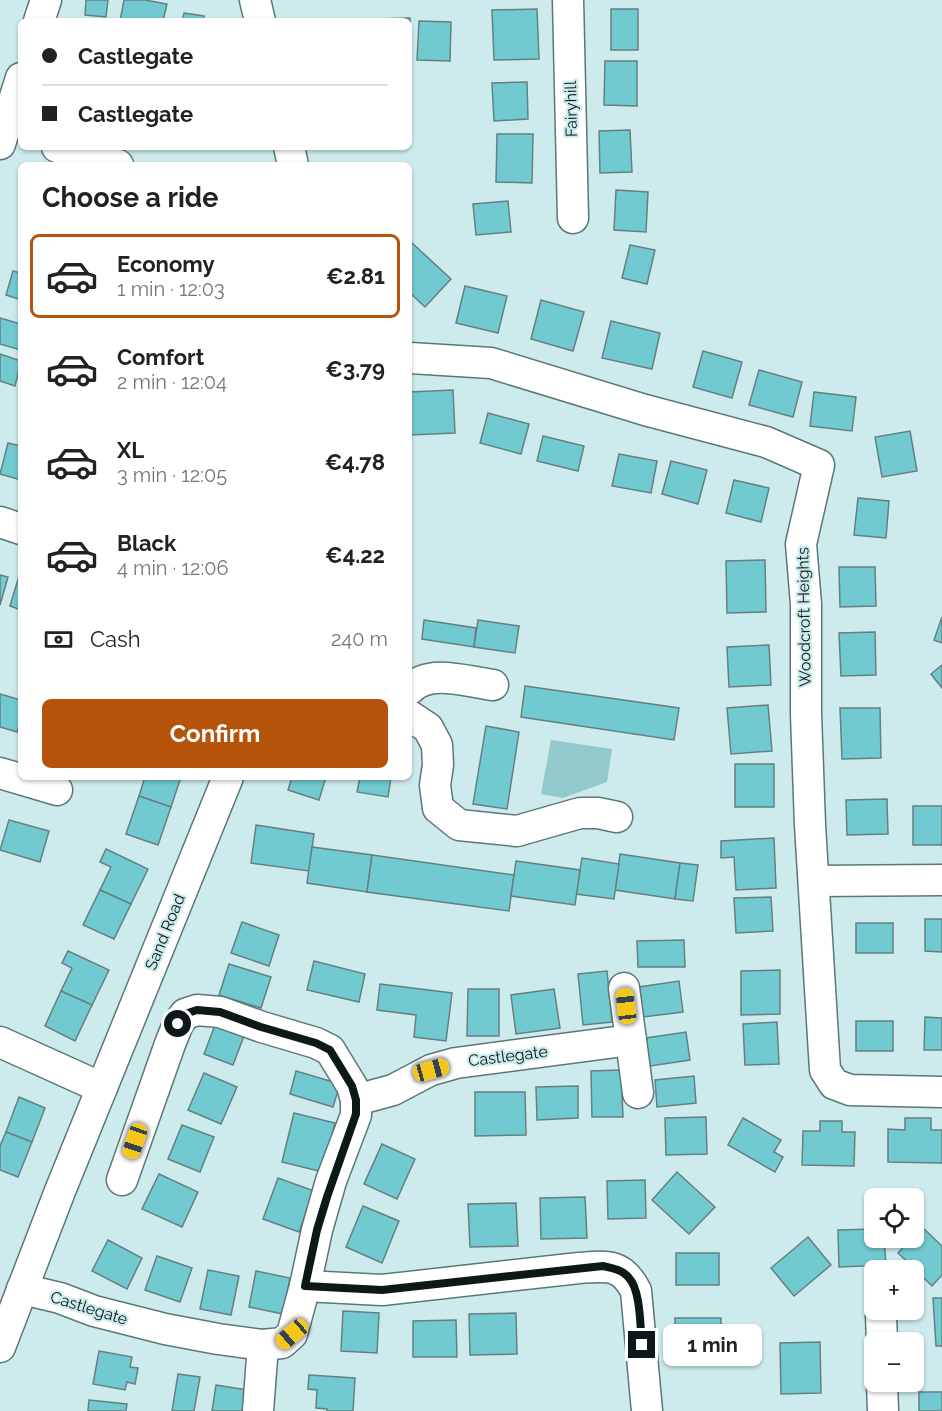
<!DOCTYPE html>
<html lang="en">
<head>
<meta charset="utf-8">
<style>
  :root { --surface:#fff; --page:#f6f6f6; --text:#222; --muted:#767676; --line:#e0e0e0; --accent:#b45309 }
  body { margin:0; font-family:Raleway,sans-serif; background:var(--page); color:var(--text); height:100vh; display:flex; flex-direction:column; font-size:22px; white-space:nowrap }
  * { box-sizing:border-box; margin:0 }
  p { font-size:20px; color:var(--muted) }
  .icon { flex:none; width:33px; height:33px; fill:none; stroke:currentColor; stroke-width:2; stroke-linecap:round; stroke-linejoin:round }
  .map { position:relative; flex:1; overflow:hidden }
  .details { position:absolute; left:18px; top:162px; width:394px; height:618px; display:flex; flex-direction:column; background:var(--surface); border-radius:9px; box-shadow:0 2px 4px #0004 }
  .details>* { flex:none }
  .top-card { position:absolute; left:18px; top:18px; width:394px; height:132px; border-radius:9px; box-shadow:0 2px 4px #0004; display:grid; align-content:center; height:132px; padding:0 24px; background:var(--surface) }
  .controls { position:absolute; left:864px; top:1188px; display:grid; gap:12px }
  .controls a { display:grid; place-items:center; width:60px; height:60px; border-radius:9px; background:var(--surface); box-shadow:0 2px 4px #0004; font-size:30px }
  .end { position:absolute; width:27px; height:27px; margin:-14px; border:8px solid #0d1819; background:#fff; box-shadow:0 0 0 3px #fff }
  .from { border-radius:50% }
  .bubble { position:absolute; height:42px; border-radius:9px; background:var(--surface); box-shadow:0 2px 4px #0004; font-size:20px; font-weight:700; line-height:42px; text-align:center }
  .car { position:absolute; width:18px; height:36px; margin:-18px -9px; border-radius:8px; box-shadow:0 0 4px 2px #0007; background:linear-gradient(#f5c518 24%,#345 0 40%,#f5c518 0 76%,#345 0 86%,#f5c518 0) }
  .top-card b { display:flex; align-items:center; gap:21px; height:57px; font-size:22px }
  .top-card b+b { border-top:2px solid var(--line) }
  .top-card i { width:15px; height:15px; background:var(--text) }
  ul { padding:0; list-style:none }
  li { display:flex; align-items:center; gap:18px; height:84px; margin:0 12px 9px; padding:0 12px; border:3px solid transparent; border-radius:9px }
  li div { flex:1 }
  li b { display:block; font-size:22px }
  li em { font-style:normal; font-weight:700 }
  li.selected { border-color:var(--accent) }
  li>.icon { width:54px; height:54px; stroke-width:1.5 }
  h2 { padding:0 24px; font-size:27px; line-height:72px }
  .pay { display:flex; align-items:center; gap:15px; height:66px; padding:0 24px; font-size:22px }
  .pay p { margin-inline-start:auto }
  .cta { display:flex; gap:12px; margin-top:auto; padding:12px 24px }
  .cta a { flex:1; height:69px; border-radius:9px; background:var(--accent); color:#fff; font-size:24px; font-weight:700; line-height:69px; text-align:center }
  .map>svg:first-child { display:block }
</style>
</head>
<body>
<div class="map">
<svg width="942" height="1411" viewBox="0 0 942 1411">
  <rect width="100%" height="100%" fill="#cdebec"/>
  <!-- green -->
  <polygon fill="#92c9cc" points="551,740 612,749 607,782 563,798 541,794"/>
  <!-- building -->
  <g fill="#71cacf" stroke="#658082" stroke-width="1.5">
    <polygon points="86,0 108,0 106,17 85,15"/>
    <polygon points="124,0 145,0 167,4 163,21 120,21"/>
    <polygon points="537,9 539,59 494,60 492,10"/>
    <rect x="611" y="9" width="27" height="41"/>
    <polygon points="184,13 204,16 204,21 182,21"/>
    <polygon points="410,18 411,56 410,56 410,21 375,21 375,19"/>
    <polygon points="419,21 451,22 450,61 417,60"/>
    <polygon points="605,61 637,61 637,106 604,105"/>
    <polygon points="527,82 528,119 494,121 492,83"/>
    <polygon points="630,130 632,172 600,173 599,131"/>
    <polygon points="497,134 533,134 532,183 496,182"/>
    <polygon points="616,190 648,192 646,232 614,230"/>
    <polygon points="508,201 511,232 476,235 473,204"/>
    <polygon points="411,242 451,279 425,307 410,293"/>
    <polygon points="630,245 655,250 647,284 622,278"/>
    <polygon points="13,271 21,273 21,300 6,295"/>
    <polygon points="465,286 507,296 498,333 456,323"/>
    <polygon points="541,300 584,312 573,351 531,339"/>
    <polygon points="0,318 21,324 21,350 0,344"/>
    <polygon points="611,321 660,333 652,369 602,358"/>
    <polygon points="703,351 742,362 732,398 693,387"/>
    <polygon points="0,354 21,361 15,386 0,381"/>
    <polygon points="759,370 802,382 793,417 749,405"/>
    <polygon points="453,390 455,433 410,435 410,392"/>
    <polygon points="814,392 856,397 852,431 810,426"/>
    <polygon points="488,413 529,424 521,454 480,443"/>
    <polygon points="910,431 917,471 882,477 875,437"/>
    <polygon points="543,436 584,446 578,471 537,461"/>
    <polygon points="8,443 21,446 21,480 0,474"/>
    <polygon points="619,454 657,461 651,493 612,486"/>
    <polygon points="671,461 707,470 698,504 662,494"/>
    <polygon points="734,480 769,488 761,522 726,513"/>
    <polygon points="858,498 889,501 886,538 854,535"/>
    <polygon points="765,560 766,612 727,613 726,561"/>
    <polygon points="839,567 875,567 876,606 840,607"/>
    <polygon points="0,575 8,577 0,605"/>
    <polygon points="19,576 21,576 21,610 10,606"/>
    <polygon points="942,617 942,643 934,640"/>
    <polygon points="424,620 476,628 474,647 422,639"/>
    <polygon points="478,620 519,626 515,653 474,647"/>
    <polygon points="875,632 876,675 841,676 839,633"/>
    <polygon points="769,645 771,685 729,687 727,647"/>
    <polygon points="942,665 942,688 931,674"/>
    <polygon points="525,686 679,708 674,740 521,717"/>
    <polygon points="0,694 21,700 21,720 17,732 0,727"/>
    <polygon points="768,705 772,751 731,754 727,708"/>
    <polygon points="840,708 880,708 881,758 842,759"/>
    <polygon points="486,726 519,732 507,809 473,804"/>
    <rect x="735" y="764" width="39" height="43"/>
    <polygon points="145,777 181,777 171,807 139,796"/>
    <polygon points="292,777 326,777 319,800 288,790"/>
    <polygon points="360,777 391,777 388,797 357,792"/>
    <polygon points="139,796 171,807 158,845 126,834"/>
    <polygon points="887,799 888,834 847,835 846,800"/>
    <rect x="913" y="806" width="29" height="39"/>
    <polygon points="9,820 49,831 40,862 0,850"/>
    <polygon points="256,825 314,834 309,871 251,863"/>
    <polygon points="774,838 776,888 736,890 734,857 721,858 721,841"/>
    <polygon points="312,847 372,855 367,892 307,883"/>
    <polygon points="106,849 148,869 131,904 100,890 111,867 100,862"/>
    <polygon points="620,854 680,863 675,899 615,890"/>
    <polygon points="372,855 514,875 509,911 367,892"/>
    <polygon points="582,858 619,864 614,899 576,894"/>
    <polygon points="516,861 580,870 575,905 511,896"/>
    <polygon points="680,863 698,865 693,901 675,899"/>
    <polygon points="100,890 131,904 114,939 83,925"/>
    <polygon points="771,897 773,931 736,933 734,898"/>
    <polygon points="925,919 942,919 942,952 925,951"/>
    <polygon points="242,922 279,935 269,966 231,953"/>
    <rect x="856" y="923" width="37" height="30"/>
    <polygon points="684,940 685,967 638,967 637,941"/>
    <polygon points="68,951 109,970 92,1005 61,991 72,968 62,963"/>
    <polygon points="314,961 365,974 359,1002 307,990"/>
    <polygon points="229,964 271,977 261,1008 219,995"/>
    <polygon points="780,970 780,1014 741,1015 741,971"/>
    <polygon points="607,971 612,1022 583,1025 578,974"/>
    <polygon points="679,981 683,1012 643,1017 639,987"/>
    <polygon points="380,984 452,993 446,1041 414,1037 416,1015 377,1010"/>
    <polygon points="468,989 499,989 499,1036 467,1036"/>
    <polygon points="554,989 560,1028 516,1034 511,995"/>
    <polygon points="61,991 92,1005 75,1041 45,1026"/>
    <polygon points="925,1017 942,1018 942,1050 924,1050"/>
    <rect x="856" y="1021" width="37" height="30"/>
    <polygon points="777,1022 779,1064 745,1065 743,1024"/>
    <polygon points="215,1025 244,1036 233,1065 204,1054"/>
    <polygon points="686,1032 690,1060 650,1066 646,1038"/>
    <polygon points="621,1070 623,1117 592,1117 591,1071"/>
    <polygon points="296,1071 340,1084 333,1107 290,1094"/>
    <polygon points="204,1073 237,1087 221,1124 188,1110"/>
    <polygon points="694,1076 696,1103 657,1107 655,1080"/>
    <polygon points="578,1086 578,1118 537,1120 536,1087"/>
    <polygon points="475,1092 525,1092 526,1135 475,1136"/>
    <polygon points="19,1097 45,1108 32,1142 6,1132"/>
    <polygon points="294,1113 335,1123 323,1172 282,1162"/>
    <polygon points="706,1117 707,1154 666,1155 665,1118"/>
    <polygon points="743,1118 781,1140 774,1152 783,1157 775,1172 728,1145"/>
    <polygon points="905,1118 931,1118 931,1130 942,1130 942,1163 888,1162 888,1129 905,1130"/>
    <polygon points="820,1121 842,1121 842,1132 855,1132 854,1166 802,1165 803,1131 820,1131"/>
    <polygon points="182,1125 214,1137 200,1172 168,1159"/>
    <polygon points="6,1132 32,1142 18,1177 0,1170 0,1146"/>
    <polygon points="382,1144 415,1159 397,1199 364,1184"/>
    <polygon points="677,1172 715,1207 689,1234 652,1200"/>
    <polygon points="159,1174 198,1192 182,1227 142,1209"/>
    <polygon points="278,1178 314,1191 299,1232 263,1219"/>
    <polygon points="645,1180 646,1218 608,1219 607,1181"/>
    <polygon points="585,1197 587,1238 541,1239 540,1198"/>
    <polygon points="516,1203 518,1246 470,1247 468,1204"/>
    <polygon points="363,1206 399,1221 382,1263 346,1247"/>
    <polygon points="922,1227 942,1246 942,1275 932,1286 898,1253"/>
    <polygon points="874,1229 874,1238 884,1238 886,1265 839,1267 838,1230"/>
    <polygon points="808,1237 831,1265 794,1296 771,1268"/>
    <polygon points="108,1240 142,1258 127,1289 92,1271"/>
    <rect x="676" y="1253" width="43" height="32"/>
    <polygon points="157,1256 192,1268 180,1302 145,1290"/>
    <polygon points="208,1270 239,1276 231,1315 200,1309"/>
    <polygon points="256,1271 290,1278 283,1314 249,1307"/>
    <polygon points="933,1298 942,1298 942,1346 936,1346"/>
    <polygon points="343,1311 379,1313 377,1353 341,1351"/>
    <polygon points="516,1313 517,1354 470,1355 469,1314"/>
    <rect x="675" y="1318" width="46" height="36"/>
    <polygon points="456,1320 457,1357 413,1357 413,1321"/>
    <polygon points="820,1342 821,1393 781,1394 780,1343"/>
    <polygon points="99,1351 132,1357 130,1367 138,1368 135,1384 127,1382 125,1390 93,1384"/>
    <polygon points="178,1374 200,1377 194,1411 172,1411"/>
    <polygon points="309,1375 355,1378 353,1411 327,1411 327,1409 316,1408 317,1390 308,1389"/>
    <polygon points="216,1385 253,1391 251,1411 212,1411"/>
    <rect x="919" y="1392" width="23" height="19"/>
    <polygon points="89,1400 127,1404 126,1411 88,1411"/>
  </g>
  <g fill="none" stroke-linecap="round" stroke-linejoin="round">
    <defs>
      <g id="minor">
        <polyline points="255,0 260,21"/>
        <polyline points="568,0 573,218"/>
        <polyline points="39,21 46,0"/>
        <polyline points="0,144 21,78"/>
        <polyline points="57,147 118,165"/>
        <polyline points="289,147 293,165"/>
        <polyline points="410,358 491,363 645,410 766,442 819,465 801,544 806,604 806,714 810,825 825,1070 834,1084 850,1090 942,1092"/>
        <polyline points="0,522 21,529"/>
        <path d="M410,689C430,668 468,682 493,685"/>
        <polyline points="410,716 428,728 437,745 438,765 435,785 438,808 459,825 517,831 580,813 598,813 617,817"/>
        <polyline points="0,773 57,790"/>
        <polyline points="814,881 942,880"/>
        <polyline points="624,988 638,1093"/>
        <polyline points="0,1042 102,1088"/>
        <polyline points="356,1100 393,1090 431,1070 456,1063 631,1040"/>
        <path d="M305,1286L382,1290L579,1268C607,1266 622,1263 636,1291L647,1411"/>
        <polyline points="22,1289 60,1298 94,1311 165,1329 218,1339 263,1345 282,1343 292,1334 305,1286 317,1230 331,1181 356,1115 356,1100 352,1086 330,1050 316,1043 262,1027 220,1012 197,1010 185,1014 178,1024 170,1044 122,1180"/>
        <polyline points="881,1316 882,1342"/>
        <polyline points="0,1347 60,1191 228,777"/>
        <polyline points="882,1382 883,1411"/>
        <polyline points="258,1411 263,1345"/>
      </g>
    </defs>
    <!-- minor casing -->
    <use href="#minor" stroke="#5c7778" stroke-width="33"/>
    <!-- minor -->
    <use href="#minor" stroke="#fff" stroke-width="30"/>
  </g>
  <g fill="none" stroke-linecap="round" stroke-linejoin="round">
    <!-- route -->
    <path stroke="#0d1819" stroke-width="8" d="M178,1024L185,1014L197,1010L220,1012L261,1027L316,1043L330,1050L352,1086L356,1100V1114L327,1197L317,1230L305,1286L382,1290L603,1266C612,1268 623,1270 629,1278C641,1291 640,1327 642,1345"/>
  </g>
  <g text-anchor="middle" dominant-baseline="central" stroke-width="4.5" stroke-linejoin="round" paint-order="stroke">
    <!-- street labels -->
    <g font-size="16" fill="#0d1819" stroke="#cdebec">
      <text transform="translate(571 109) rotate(-91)">Fairyhill</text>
      <text transform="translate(804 617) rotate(-91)">Woodcroft Heights</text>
      <text transform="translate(165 932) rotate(-68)">Sand Road</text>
      <text transform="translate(508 1056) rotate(-7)">Castlegate</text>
      <text transform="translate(89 1308) rotate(17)">Castlegate</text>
    </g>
  </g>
</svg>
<div class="controls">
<a><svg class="icon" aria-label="locate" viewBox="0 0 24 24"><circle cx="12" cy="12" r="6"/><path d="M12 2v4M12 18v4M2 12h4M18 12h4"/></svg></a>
<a>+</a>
<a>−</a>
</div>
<i class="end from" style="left:178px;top:1024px"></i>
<i class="end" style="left:642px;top:1345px"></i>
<div class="bubble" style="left:663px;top:1324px;width:99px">1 min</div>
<i class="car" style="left:626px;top:1006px;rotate:353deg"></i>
<i class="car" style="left:431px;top:1070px;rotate:75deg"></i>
<i class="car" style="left:135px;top:1141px;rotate:199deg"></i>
<i class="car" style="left:292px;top:1334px;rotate:229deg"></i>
<div class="top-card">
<b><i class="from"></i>Castlegate</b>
<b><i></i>Castlegate</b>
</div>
<section class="details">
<h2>Choose a ride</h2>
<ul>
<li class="selected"><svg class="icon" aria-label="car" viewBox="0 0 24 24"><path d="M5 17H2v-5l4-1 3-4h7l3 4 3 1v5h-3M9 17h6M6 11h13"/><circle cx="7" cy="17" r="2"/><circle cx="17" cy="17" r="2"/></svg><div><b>Economy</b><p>1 min · 12:03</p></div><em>€2.81</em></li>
<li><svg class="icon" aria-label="car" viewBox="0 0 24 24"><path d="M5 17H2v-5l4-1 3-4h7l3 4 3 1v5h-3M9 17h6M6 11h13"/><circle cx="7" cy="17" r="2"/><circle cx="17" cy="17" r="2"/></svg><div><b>Comfort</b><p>2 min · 12:04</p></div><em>€3.79</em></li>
<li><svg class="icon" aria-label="car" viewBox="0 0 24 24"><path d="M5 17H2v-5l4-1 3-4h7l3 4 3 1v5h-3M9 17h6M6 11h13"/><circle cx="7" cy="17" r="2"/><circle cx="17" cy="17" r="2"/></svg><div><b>XL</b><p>3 min · 12:05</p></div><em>€4.78</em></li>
<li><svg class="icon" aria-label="car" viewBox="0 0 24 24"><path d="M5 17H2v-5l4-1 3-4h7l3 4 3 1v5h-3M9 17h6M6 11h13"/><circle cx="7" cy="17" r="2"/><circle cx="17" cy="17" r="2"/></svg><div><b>Black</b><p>4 min · 12:06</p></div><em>€4.22</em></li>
</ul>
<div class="pay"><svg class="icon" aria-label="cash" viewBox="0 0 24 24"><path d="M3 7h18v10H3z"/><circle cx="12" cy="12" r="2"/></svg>Cash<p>240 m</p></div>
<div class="cta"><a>Confirm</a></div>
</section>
</div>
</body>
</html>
